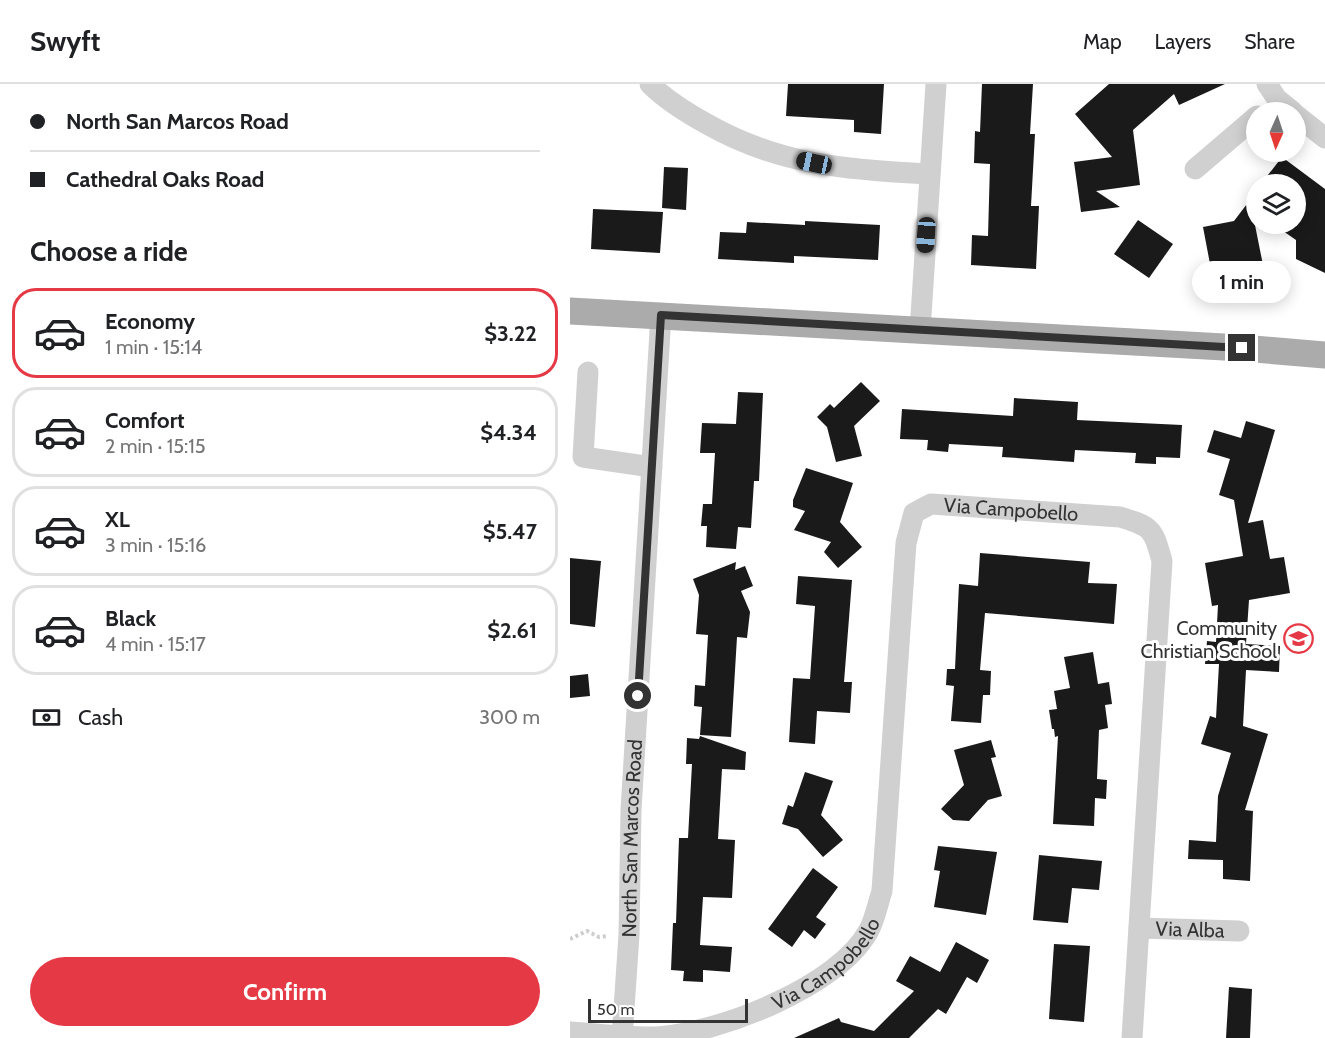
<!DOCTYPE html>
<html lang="en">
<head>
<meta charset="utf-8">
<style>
  :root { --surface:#fff; --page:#f6f6f6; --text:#202124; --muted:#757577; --line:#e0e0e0; --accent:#e63946 }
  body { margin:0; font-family:Cabin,sans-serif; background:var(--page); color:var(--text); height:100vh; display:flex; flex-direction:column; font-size:22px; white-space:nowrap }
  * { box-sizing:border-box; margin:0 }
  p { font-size:20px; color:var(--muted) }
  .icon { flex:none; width:33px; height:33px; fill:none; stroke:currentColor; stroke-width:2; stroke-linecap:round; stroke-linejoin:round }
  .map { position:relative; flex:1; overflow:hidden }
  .drawer { display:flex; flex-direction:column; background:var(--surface); width:570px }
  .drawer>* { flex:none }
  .banner { display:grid; align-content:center; height:132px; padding:0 30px; background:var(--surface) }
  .needle { width:39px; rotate:183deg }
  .controls { position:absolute; left:676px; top:18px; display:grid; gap:12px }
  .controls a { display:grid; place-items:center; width:60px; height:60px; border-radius:50%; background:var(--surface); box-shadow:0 3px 15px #0003; font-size:30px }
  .scale { position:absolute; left:18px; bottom:15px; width:160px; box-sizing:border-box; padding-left:6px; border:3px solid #333; border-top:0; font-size:16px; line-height:21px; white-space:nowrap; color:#333; -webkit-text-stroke:4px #fff; paint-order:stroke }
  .end { position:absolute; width:27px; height:27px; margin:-14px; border:8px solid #333; background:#fff; box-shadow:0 0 0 3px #fff }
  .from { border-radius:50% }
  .bubble { position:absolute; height:42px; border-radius:21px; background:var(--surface); box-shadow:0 3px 15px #0003; font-size:20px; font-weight:700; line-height:42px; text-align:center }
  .car { position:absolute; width:18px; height:36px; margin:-18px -9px; border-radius:8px; box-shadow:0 0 4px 2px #0007; background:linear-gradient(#222 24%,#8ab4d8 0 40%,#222 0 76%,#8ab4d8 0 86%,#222 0) }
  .banner b { display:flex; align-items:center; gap:21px; height:57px; font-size:22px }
  .banner b+b { border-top:2px solid var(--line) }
  .banner i { width:15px; height:15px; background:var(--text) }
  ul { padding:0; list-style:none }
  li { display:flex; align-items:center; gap:18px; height:90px; margin:0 12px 9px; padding:0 18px; border:3px solid var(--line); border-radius:24px }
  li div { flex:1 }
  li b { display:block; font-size:22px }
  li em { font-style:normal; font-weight:700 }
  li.current { border-color:var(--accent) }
  li>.icon { width:54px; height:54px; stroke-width:1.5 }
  h2 { padding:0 30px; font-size:27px; line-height:72px }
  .pay { display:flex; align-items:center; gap:15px; height:66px; padding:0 30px; font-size:22px }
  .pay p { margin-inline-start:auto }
  .cta { display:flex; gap:12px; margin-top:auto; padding:12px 30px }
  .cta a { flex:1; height:69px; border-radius:36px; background:var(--accent); color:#fff; font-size:24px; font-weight:700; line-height:69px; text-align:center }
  header { display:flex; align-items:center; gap:36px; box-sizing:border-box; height:84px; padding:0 30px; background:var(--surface); border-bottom:2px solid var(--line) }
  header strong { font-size:28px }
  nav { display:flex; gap:33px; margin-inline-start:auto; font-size:21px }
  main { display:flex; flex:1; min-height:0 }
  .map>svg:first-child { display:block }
</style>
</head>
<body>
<header>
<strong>Swyft</strong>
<nav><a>Map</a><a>Layers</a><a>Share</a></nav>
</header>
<main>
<section class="drawer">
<div class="banner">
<b><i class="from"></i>North San Marcos Road</b>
<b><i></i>Cathedral Oaks Road</b>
</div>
<h2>Choose a ride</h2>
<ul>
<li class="current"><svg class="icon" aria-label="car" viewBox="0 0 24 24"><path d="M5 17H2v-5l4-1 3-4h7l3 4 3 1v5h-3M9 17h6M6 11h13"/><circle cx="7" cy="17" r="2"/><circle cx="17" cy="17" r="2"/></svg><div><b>Economy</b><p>1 min · 15:14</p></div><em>$3.22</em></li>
<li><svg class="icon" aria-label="car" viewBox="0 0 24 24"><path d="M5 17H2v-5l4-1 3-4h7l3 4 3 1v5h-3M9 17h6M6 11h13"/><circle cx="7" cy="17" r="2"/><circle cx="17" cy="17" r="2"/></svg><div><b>Comfort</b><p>2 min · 15:15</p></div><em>$4.34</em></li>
<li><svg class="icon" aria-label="car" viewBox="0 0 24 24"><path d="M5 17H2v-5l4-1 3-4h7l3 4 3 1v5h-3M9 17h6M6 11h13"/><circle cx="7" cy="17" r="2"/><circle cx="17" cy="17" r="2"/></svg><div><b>XL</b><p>3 min · 15:16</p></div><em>$5.47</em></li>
<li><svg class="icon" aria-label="car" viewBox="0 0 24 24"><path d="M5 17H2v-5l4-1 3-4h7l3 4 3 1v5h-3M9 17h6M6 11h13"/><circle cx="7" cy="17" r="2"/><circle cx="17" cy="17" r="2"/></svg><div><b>Black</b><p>4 min · 15:17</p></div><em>$2.61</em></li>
</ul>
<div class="pay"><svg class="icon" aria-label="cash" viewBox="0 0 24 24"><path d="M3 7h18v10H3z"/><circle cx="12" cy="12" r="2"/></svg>Cash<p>300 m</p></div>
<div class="cta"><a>Confirm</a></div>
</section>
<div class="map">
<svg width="755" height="954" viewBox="0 0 755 954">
  <rect width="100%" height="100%" fill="#fff"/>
  <!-- building -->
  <g fill="#1a1a1a">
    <polygon points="218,0 314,0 311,50 284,48 284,36 216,32"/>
    <polygon points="412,0 463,0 460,50 465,50 461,122 469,122 466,185 401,181 402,151 418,152 420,80 404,79 405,47 410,48"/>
    <polygon points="539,0 655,0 609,21 604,10 563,46 570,101 526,107 550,123 511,128 504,78 542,73 505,30"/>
    <polygon points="712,73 755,105 755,189 726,175 726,156 703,140 726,140 726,100 691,100"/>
    <polygon points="94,83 118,84 116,126 92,124"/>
    <polygon points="680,116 695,191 644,201 633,143 664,137"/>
    <polygon points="23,125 93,128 90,169 21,165"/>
    <polygon points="568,136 603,160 579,194 544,170"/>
    <polygon points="235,137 310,141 308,176 224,172 224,179 148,175 150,148 176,149 177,138 235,141"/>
    <polygon points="291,298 310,317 284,342 292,372 266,378 257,343 247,333 260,320 264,324"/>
    <polygon points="168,308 193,309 189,397 184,397 181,444 168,443 166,465 136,463 137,442 131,442 133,420 142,420 145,369 130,369 132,339 166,340"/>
    <polygon points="444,314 508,318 507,336 612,341 610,374 586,373 586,380 565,379 566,369 505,366 504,378 432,373 433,363 379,360 378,368 357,366 358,356 330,355 332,325 443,332"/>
    <polygon points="676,337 705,346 678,439 693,436 700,475 714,473 720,509 679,516 676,560 710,562 709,588 676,586 673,642 698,650 675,726 683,727 680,797 653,795 653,776 618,775 619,756 646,758 648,712 661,669 631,660 640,632 646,634 649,580 635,580 637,557 646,558 648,521 642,522 635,479 673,472 664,416 649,411 660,375 637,368 644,346 671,354"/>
    <polygon points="236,384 283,399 270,438 292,463 268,484 254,468 261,458 224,446 235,427 223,423 223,416"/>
    <polygon points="410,469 520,478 518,499 547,500 544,540 415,529 410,586 421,587 420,611 413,611 411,639 381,637 384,602 376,601 377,585 385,585 389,500 408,502"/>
    <polygon points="0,474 31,477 25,543 0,540"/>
    <polygon points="166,478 165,486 175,482 183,502 171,507 180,528 177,554 167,553 161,653 130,651 132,623 124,622 125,601 135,602 138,551 126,550 129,511 123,495"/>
    <polygon points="228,492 282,496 274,598 282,598 280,629 247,627 245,660 219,658 223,594 240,595 245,522 226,520"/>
    <polygon points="523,568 528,600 539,598 542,620 535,621 538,644 529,646 527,695 537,696 536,715 525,714 524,742 483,740 488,652 485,653 484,645 482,645 479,626 487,625 484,607 500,604 494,573"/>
    <polygon points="18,590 20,612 0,614 0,592"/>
    <polygon points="130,652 176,668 175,686 152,685 148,755 165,756 162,814 133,813 130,861 162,863 160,888 133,886 133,898 113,897 114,887 101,886 103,839 106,839 109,754 118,754 122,680 116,680 117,654 129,655"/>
    <polygon points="421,656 426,673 421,674 432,712 418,716 399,737 383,736 371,725 394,701 384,666"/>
    <polygon points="235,688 263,697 251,731 273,756 253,773 228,745 212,740 218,721 223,723"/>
    <polygon points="368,762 427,768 416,831 364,823 370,787 364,786"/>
    <polygon points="469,771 532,777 529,806 502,804 498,839 463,836"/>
    <polygon points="243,784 268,803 246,833 256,840 245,855 234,846 222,863 198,845"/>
    <polygon points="386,858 419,876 407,899 397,893 376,930 368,925 339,954 224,954 269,934 271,938 304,947 344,907 326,897 340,872 370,888"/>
    <polygon points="484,860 520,862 514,938 479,935"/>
    <polygon points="659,903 682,905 680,954 656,954"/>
  </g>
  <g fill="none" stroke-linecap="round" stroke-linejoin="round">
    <!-- path -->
    <polyline stroke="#cdcdcd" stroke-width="4" stroke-dasharray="3 3" stroke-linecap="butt" points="0,855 17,847 29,853 38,852"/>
    <!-- minor -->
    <g stroke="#d0d0d0" stroke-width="21">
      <path d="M80,0C96,16 117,29 137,40C209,81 278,86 360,90"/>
      <polyline points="697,0 707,15 723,28"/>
      <polyline points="726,31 755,54"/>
      <polyline points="625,85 687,32"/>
      <polyline points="350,247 366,0"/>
      <polyline points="18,288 13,373 82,383"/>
      <path id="s1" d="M569,844L669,847"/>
      <path id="s2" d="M0,948C29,950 58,954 87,953C148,949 269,903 299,846C305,835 308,819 312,807L336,459L344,429L361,420L550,433C583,443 583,445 592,477L562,954"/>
      <path id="s3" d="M52,954L59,851L61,726L91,231"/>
    </g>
    <!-- major -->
    <polyline stroke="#ababab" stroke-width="27" points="0,227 672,264 755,271"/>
  </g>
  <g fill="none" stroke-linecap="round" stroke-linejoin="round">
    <!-- route -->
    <polyline stroke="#333" stroke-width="8" points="68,612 91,231 672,264"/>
  </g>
  <!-- icons -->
  <defs>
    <symbol id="school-ring" viewBox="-11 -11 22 22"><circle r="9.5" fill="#fff" stroke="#e63946" stroke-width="1.5"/><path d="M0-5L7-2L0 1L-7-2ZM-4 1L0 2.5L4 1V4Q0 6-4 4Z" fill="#e63946"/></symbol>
  </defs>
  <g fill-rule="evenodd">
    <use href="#school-ring" x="712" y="538" width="33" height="33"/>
  </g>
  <g text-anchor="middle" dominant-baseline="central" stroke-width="6" stroke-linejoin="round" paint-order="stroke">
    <!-- street labels -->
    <g font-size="20" fill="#333" stroke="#fff">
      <text stroke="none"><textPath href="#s2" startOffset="852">Via Campobello</textPath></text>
      <text stroke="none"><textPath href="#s3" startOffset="200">North San Marcos Road</textPath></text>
      <text stroke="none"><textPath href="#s1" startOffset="51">Via Alba</textPath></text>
      <text stroke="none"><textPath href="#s2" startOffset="276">Via Campobello</textPath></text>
    </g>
    <!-- poi labels -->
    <g font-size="20" fill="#333" stroke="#fff" text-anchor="end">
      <text x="707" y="544">Community<tspan x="707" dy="23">Christian School</tspan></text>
    </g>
  </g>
</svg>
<div class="controls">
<a><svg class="needle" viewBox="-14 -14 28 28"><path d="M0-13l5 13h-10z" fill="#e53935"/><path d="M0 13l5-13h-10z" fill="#757577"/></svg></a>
<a><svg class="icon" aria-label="layers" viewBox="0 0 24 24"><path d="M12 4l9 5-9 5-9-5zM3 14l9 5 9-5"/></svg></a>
</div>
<div class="scale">50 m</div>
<i class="end from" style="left:68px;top:612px"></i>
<i class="end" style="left:672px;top:264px"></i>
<div class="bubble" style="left:622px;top:177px;width:99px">1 min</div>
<i class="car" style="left:244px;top:79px;rotate:282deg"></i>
<i class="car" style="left:356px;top:151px;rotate:184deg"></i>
</div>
</main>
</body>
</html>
